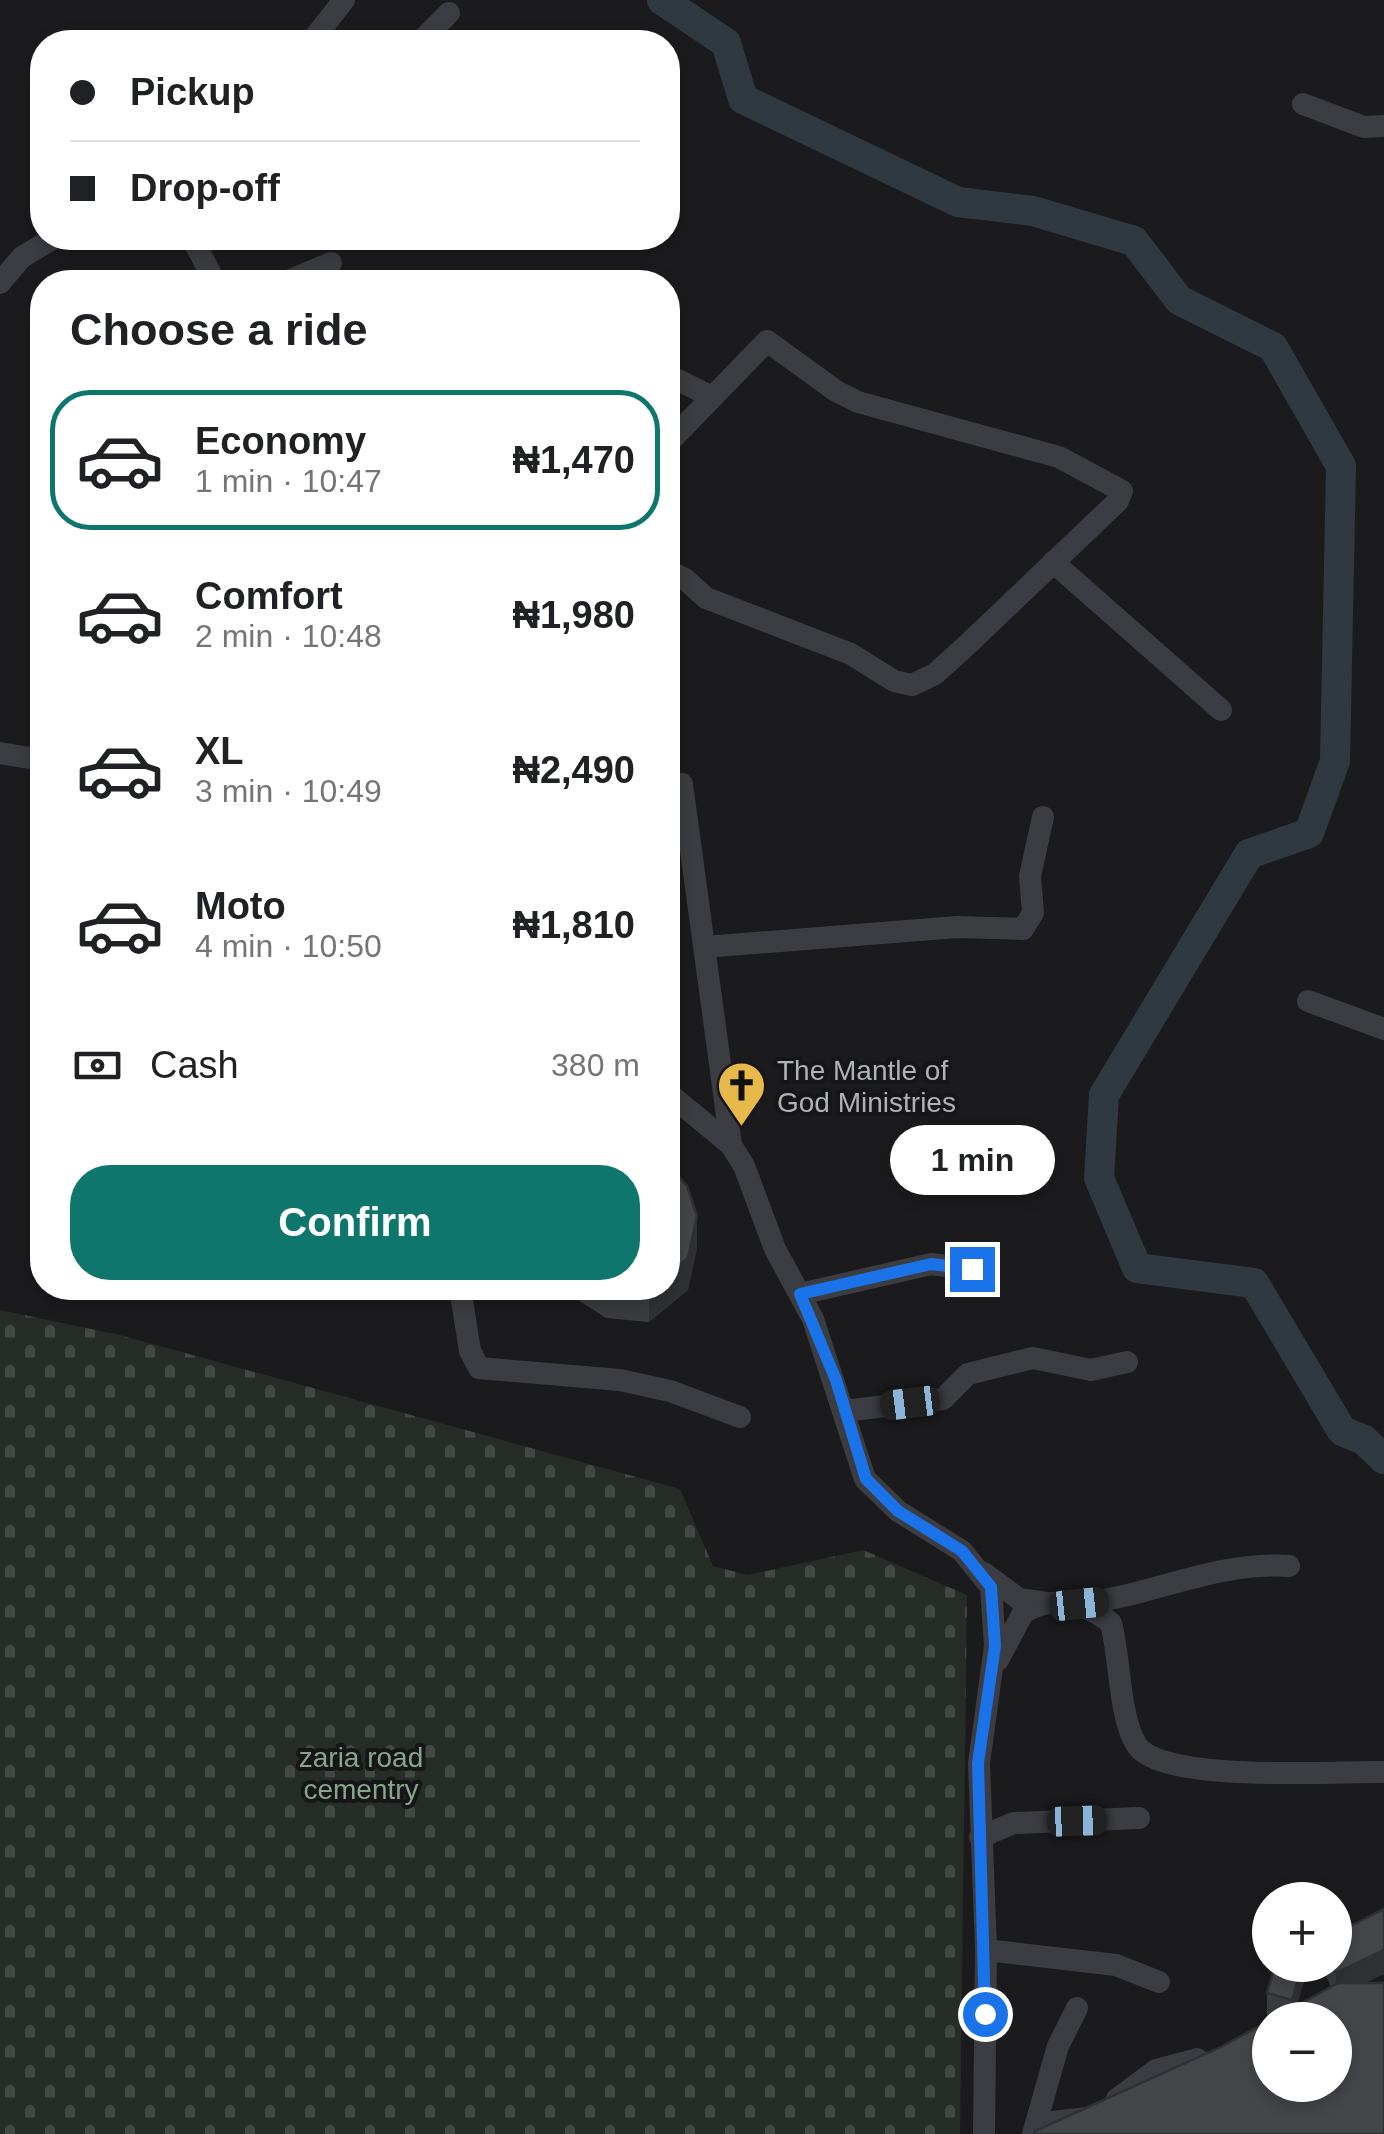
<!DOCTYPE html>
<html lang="en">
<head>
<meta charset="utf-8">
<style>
  :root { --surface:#fff; --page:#f6f6f6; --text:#202124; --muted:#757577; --line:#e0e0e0; --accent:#0f766e }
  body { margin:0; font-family:Arial,sans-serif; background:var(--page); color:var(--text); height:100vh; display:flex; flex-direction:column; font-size:38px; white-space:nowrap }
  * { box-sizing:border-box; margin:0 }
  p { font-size:32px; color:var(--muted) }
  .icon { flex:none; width:55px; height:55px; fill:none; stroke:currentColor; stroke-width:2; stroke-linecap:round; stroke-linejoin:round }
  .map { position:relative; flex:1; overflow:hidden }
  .panel { position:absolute; left:30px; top:270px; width:650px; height:1030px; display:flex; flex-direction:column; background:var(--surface); border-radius:40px; box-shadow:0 5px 15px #0003 }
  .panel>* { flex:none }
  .top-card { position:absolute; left:30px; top:30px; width:650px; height:220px; border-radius:40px; box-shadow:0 5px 15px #0003; display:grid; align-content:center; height:220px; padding:0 40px; background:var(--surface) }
  .controls { position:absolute; left:1252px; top:1882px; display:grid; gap:20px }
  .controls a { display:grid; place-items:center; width:100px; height:100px; border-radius:50%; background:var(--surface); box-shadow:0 5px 15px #0003; font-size:50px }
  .end { position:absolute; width:45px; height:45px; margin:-22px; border:12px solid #1a73e8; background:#fff; box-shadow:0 0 0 5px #fff }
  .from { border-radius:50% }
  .bubble { position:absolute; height:70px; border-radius:35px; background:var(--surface); box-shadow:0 5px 15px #0003; font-size:32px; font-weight:800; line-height:70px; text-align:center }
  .car { position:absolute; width:30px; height:60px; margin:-30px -15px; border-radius:12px; box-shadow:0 0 8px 2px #0007; background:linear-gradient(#222 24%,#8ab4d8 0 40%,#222 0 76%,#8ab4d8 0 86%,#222 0) }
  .top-card b { display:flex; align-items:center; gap:35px; height:95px; font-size:38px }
  .top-card b+b { border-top:2px solid var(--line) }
  .top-card i { width:25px; height:25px; background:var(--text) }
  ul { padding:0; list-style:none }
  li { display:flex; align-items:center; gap:30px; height:140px; margin:0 20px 15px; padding:0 20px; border:5px solid transparent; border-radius:40px }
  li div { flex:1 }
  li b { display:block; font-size:38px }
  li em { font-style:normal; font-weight:800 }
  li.selected { border-color:var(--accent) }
  li>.icon { width:90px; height:90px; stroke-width:1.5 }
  h2 { padding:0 40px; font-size:45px; line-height:120px }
  .pay { display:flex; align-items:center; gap:25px; height:110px; padding:0 40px; font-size:38px }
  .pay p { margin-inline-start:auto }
  .cta { display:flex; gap:20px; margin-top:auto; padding:20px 40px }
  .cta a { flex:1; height:115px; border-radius:40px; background:var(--accent); color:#fff; font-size:40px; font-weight:800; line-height:115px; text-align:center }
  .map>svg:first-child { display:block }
</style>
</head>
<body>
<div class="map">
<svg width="1384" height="2134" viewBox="0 0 1384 2134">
  <defs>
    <pattern id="cemetery-stones" width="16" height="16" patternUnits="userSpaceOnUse" patternTransform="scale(2.5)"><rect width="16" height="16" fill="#252d26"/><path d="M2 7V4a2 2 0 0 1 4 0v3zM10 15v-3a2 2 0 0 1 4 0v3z" fill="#424944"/></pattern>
  </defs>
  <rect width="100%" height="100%" fill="#1b1b1d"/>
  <!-- cemetery -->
  <polygon fill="url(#cemetery-stones)" points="0,1310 120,1335 680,1489 713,1566 748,1575 863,1550 967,1595 960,2134 0,2134"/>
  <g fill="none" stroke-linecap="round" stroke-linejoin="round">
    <!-- river -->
    <polyline stroke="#313940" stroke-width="30" points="662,0 726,43 743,99 958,202 1033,211 1134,241 1179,300 1273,347 1341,466 1335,761 1309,833 1249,854 1104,1095 1099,1178 1137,1268 1254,1283 1342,1431 1364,1440 1384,1459"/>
    <!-- minor -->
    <g stroke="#3c3d42" stroke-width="22">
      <polyline points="311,42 344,0"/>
      <polyline points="420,42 449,13"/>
      <polyline points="1303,104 1364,127 1384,126"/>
      <polyline points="192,238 215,282"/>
      <polyline points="286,282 331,263"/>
      <polyline points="0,283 22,257 54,238"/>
      <polyline points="668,375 712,397"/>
      <polyline points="668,443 767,341 836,391 858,402 1059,457 1122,491 1118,501 967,645 935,674 912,685 894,681 851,654 706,598 685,579 668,571"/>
      <polyline points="1053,562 1221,710"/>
      <polyline points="0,753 42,760"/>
      <polyline points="682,784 731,1145"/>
      <polyline points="705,947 957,927 1023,929 1033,913 1030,876 1043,817"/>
      <polyline points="1308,1001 1384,1029"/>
      <polyline points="668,1093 731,1145 744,1166 775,1249 813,1319 865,1479 898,1511 962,1551 991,1587 995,1646 979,1763 986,1950 984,2134"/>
      <polyline points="460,1288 470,1351 479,1368 620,1380 670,1391 740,1417"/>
      <polyline points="800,1294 931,1264 972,1269"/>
      <polyline points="844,1411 943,1399 968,1374 1033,1358 1091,1370 1127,1362"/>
      <polyline points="984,1573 1019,1599 1047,1603"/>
      <path d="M1079,1604C1151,1596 1216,1561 1289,1566"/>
      <path d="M998,1660L1023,1613C1052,1594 1086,1603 1111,1623C1120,1657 1119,1716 1136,1744C1159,1784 1337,1771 1384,1772"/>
      <polyline points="980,1837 1014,1823 1139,1818"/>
      <polyline points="986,1950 1116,1965 1159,1982"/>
      <polyline points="1117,2099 1156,2070 1197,2059"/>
      <polyline points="1036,2124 1087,2118"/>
      <polyline points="1033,2134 1058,2046 1077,2008"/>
    </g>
  </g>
  <!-- wall -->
  <g fill="#3b3c40">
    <polygon points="697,1248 688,1290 649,1322 606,1318 570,1295 567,1288 668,1288"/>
    <polygon points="1384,1909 1384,1974 1221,2047 1273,2018 1267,2017 1267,1993 1275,1965 1309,1965 1297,2005 1331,1987 1321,1965 1335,1965"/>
  </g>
  <!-- shaded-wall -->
  <g fill="#303134">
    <polygon points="697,1216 697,1248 688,1290 649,1322 649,1290 652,1288 668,1288 668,1275"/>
    <polygon points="1384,1950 1384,1974 1336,1997 1336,1973"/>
    <polygon points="1302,1965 1309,1965 1292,2020 1292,2000"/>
  </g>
  <!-- building -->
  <g fill="#45464a" stroke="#303134" stroke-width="2.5" fill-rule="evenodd">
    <polygon points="668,1165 687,1186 697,1216 688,1258 668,1275"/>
    <polygon points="619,1288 652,1288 649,1290"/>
    <polygon points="1298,1887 1323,1894 1321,1900 1294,1900"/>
    <polygon points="1384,1909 1384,1950 1336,1973 1332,1965 1335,1965 1335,1934"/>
    <polygon points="1275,1965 1302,1965 1292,2000 1267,1993"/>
    <path d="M1338,1983H1384V2134H1034L1035,2131L1221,2047ZM1270,2020H1335V2085H1270Z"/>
  </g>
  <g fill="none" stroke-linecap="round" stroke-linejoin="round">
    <!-- route -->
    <polyline stroke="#1a73e8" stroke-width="12" points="972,1269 931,1264 800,1294 836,1380 866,1479 898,1511 962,1551 991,1587 995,1646 978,1763 985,2014"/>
  </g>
  <!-- icons -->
  <defs>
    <symbol id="church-pin" viewBox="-11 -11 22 30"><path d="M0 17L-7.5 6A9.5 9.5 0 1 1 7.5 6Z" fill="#e6b94a" stroke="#161618"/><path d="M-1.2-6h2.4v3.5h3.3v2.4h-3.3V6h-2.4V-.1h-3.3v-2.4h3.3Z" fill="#111"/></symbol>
  </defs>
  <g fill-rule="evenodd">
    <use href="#church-pin" x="714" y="1058" width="55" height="75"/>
  </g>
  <g text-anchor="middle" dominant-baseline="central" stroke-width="8" stroke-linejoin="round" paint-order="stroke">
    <!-- poi labels -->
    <g font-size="28" fill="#afb2bb" stroke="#161618" text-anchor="start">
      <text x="777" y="1070">The Mantle of<tspan x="777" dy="32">God Ministries</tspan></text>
    </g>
    <!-- park labels -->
    <g font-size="28" fill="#87a58b" stroke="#161618">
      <text x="361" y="1757">zaria road<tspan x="361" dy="32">cementry</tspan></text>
    </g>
  </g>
</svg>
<div class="controls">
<a>+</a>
<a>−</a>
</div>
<i class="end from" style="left:985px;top:2014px"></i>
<i class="end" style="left:972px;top:1269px"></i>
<div class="bubble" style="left:890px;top:1125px;width:165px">1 min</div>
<i class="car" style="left:910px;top:1403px;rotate:263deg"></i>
<i class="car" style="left:1079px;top:1604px;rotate:84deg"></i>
<i class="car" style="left:1077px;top:1821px;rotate:88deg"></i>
<div class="top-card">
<b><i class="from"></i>Pickup</b>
<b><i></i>Drop-off</b>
</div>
<section class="panel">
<h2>Choose a ride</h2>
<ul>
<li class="selected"><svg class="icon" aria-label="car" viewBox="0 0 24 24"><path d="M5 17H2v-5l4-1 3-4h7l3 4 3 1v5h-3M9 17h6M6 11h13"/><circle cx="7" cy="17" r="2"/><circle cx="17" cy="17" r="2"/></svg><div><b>Economy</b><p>1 min · 10:47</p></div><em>₦1,470</em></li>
<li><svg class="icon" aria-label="car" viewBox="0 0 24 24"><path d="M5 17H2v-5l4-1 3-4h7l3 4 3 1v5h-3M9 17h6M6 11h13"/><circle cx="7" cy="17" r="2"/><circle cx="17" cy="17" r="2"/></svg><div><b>Comfort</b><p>2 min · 10:48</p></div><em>₦1,980</em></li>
<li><svg class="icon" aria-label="car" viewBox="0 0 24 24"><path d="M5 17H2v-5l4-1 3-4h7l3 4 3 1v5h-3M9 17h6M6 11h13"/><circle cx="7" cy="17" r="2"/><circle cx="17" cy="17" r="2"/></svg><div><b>XL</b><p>3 min · 10:49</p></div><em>₦2,490</em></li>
<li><svg class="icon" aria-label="car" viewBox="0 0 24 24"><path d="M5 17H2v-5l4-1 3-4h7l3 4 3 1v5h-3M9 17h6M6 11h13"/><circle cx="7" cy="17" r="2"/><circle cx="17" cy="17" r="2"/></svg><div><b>Moto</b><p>4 min · 10:50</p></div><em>₦1,810</em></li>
</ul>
<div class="pay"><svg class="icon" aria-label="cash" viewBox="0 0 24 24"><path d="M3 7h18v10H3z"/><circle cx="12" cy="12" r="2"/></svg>Cash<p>380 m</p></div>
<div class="cta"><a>Confirm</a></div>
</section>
</div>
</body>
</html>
